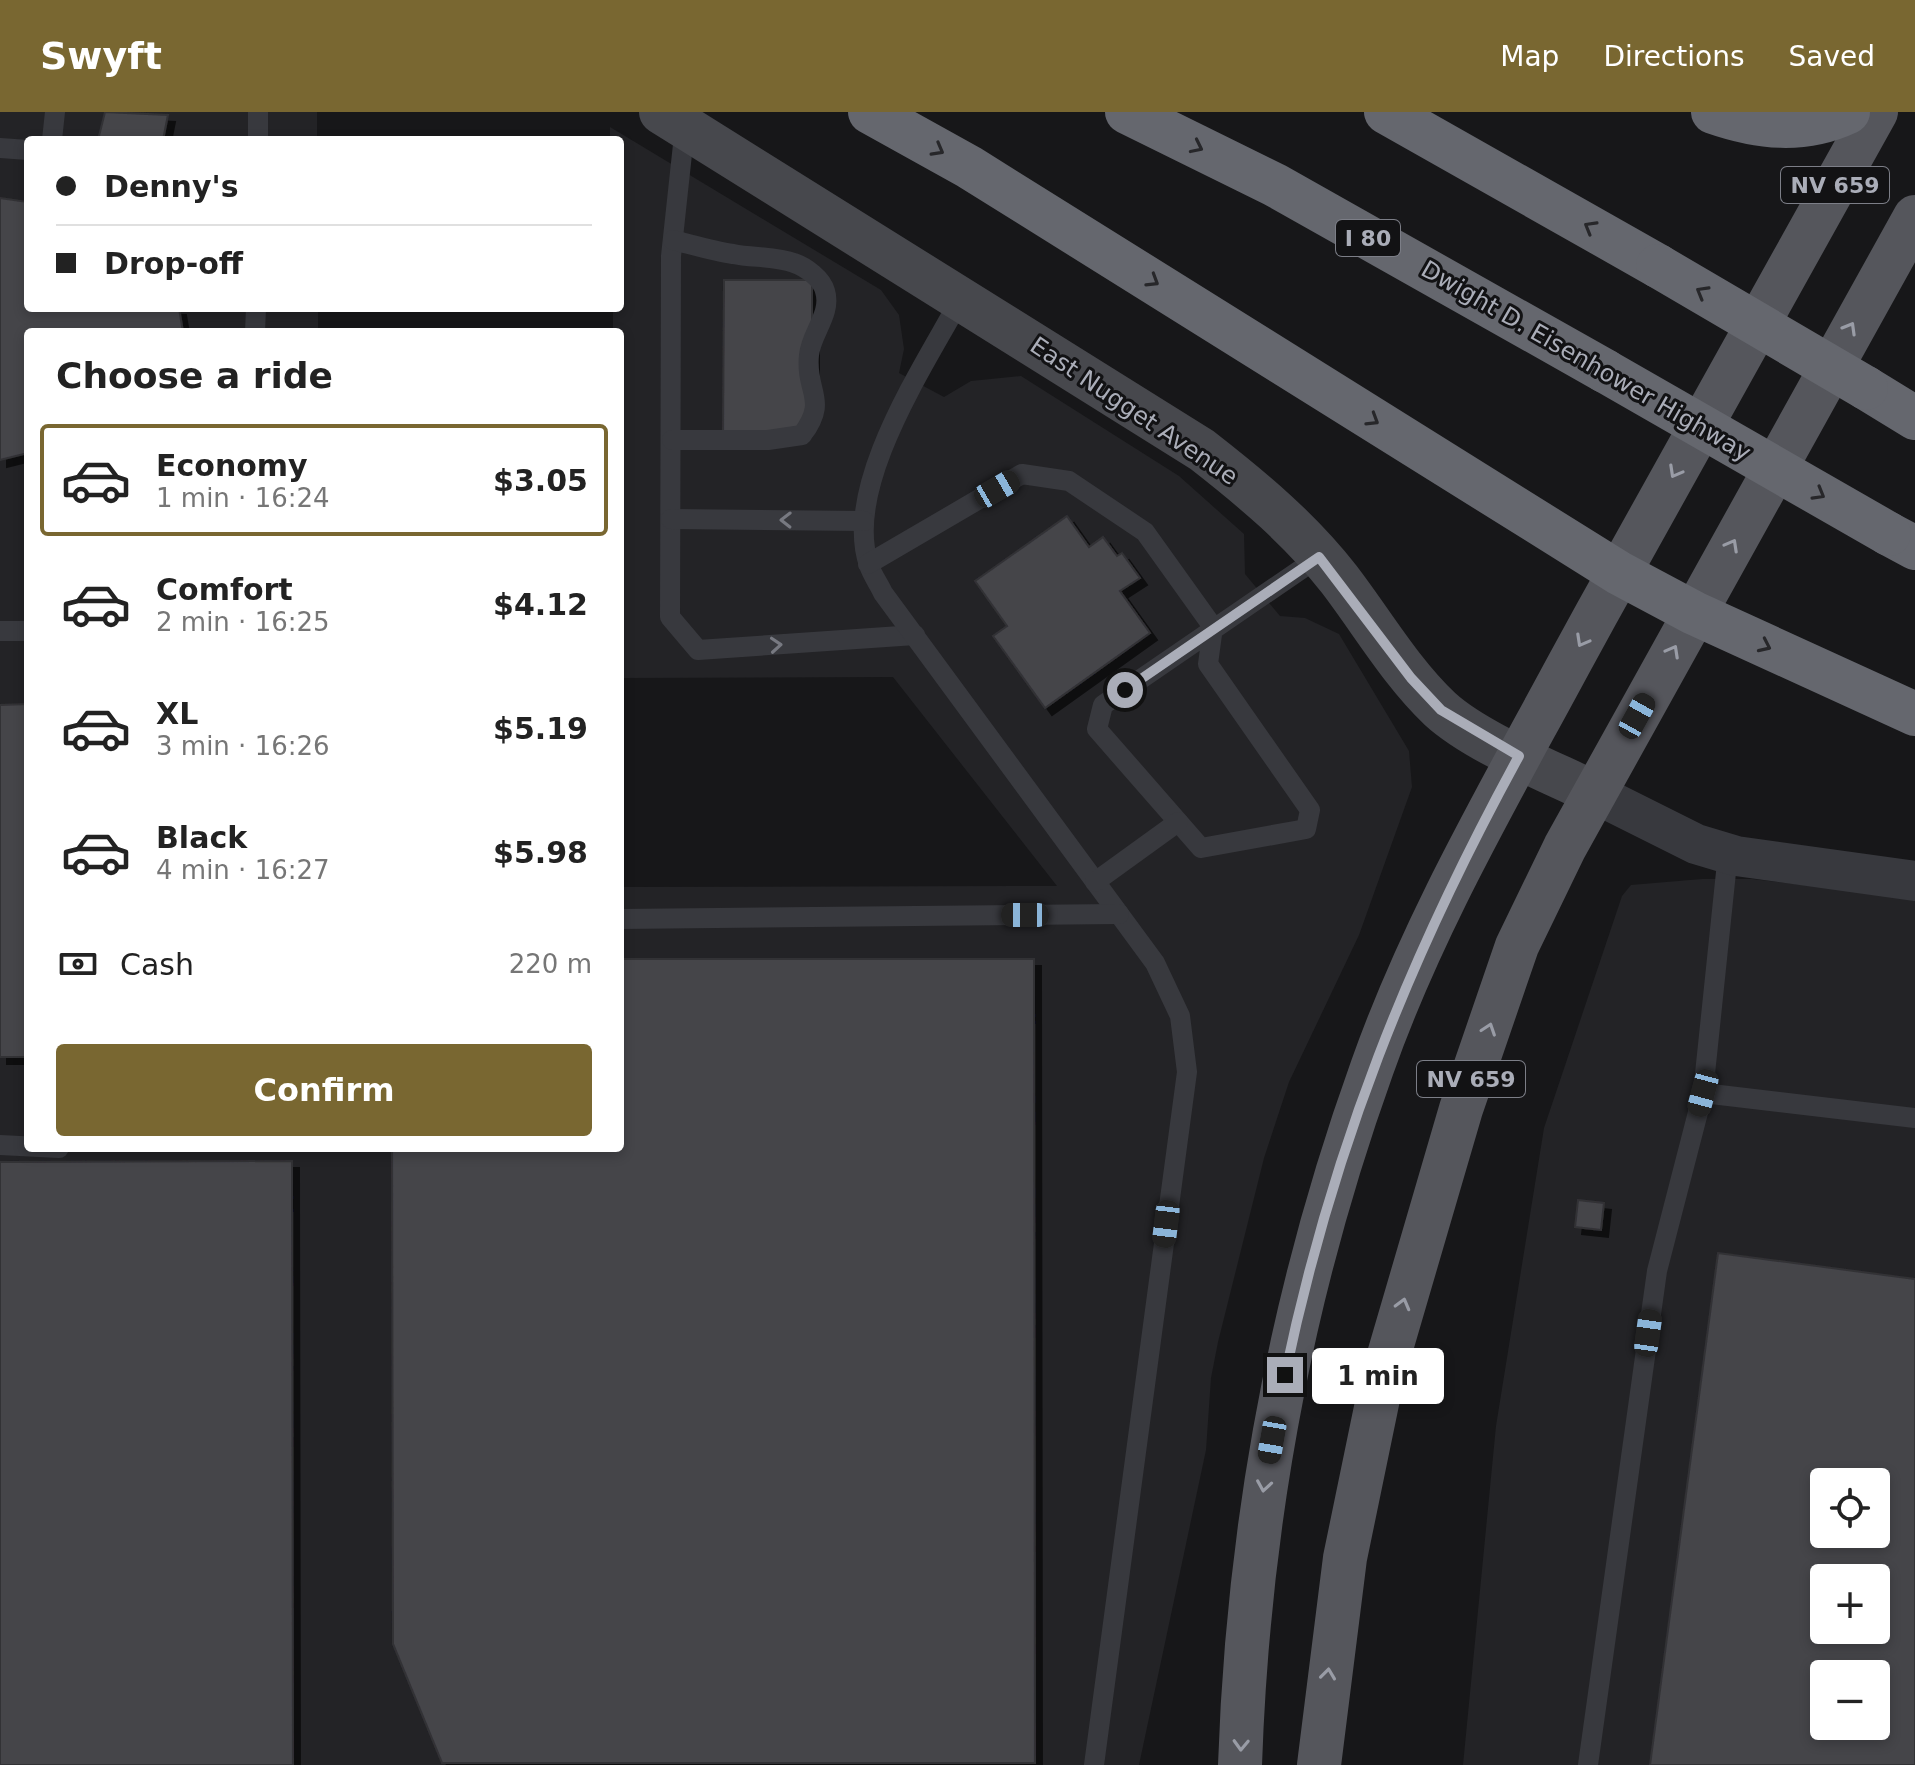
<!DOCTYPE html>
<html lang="en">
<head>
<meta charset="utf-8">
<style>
  :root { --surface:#fff; --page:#f6f6f6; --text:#222; --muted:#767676; --line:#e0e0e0; --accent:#796731 }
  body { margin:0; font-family:"DejaVu Sans",sans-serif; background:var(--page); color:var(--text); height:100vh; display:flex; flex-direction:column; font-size:30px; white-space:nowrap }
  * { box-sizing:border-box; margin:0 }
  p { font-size:26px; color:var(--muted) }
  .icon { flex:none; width:44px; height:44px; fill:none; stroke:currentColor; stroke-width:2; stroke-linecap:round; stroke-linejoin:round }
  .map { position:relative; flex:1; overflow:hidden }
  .drawer { position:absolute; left:24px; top:216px; width:600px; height:824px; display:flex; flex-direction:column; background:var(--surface); border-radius:8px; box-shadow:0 4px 12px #0003 }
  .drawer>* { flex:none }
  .top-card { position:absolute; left:24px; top:24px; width:600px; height:176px; border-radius:8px; box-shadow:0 4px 12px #0003; display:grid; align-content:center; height:176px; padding:0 32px; background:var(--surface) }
  .buttons { position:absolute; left:1810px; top:1356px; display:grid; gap:16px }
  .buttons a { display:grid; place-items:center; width:80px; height:80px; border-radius:8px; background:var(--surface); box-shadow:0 4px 12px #0003; font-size:40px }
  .end { position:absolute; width:36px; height:36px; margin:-18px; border:10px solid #aaadb8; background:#111; box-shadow:0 0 0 4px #111 }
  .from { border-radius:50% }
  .bubble { position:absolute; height:56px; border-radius:8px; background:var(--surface); box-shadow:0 4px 12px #0003; font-size:26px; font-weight:800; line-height:56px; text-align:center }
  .car { position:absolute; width:24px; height:48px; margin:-24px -12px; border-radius:10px; box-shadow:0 0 6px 2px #0007; background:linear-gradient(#222 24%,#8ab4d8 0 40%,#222 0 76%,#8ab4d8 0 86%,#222 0) }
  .top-card b { display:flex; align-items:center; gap:28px; height:76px; font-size:30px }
  .top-card b+b { border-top:2px solid var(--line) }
  .top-card i { width:20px; height:20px; background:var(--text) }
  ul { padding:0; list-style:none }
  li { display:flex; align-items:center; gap:24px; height:112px; margin:0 16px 12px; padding:0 16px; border:4px solid transparent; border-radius:8px }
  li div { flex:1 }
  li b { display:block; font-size:30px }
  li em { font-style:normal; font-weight:800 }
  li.current { border-color:var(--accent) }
  li>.icon { width:72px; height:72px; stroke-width:1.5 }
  h2 { padding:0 32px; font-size:36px; line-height:96px }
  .pay { display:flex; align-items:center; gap:20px; height:88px; padding:0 32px; font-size:30px }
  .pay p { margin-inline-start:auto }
  .action { display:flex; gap:16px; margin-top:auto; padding:16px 32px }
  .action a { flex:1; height:92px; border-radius:8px; background:var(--accent); color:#fff; font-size:32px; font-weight:800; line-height:92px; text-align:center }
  header { display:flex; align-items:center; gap:48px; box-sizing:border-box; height:112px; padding:0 40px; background:var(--accent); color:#fff }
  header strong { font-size:38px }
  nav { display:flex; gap:44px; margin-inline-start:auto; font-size:28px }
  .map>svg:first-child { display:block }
</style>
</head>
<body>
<header>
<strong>Swyft</strong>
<nav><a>Map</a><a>Directions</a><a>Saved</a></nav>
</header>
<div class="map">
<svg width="1915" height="1653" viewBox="0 0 1915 1653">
  <defs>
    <filter id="shadow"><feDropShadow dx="7" dy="7" stdDeviation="0" flood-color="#0009"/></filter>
  </defs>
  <rect width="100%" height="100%" fill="#171719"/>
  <!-- built -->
  <g fill="#232326" fill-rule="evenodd">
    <polygon points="0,0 317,0 317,28 28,28 28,196 318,196 318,220 28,220 28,1036 620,1036 620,775 1057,774 893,565 620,566 620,220 613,220 613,196 620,196 620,28 610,28 610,15 881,178 899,203 904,237 899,261 944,285 971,269 1021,264 1179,364 1244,422 1245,462 1280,504 1305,506 1339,522 1409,639 1412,675 1359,823 1289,970 1264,1046 1218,1230 1211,1266 1206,1338 1139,1653 0,1653"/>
    <path d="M1702,767H1752L1915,786V1653H1463L1496,1314L1544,1016L1622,784L1631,773ZM1824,1370H1876V1422H1824ZM1824,1466H1876V1518H1824ZM1824,1562H1876V1614H1824Z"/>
  </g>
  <!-- building -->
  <g fill="#444449" stroke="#323135" stroke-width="2" fill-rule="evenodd" filter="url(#shadow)">
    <polygon points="105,0 168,3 163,28 98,28"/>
    <polygon points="0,86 28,90 28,196 179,196 183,220 28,220 28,341 0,348"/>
    <polygon points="724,168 812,168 812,304 804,319 723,319"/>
    <polygon points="1067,404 1089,435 1103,425 1117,444 1122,441 1140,466 1120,479 1150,521 1045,596 993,524 1007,514 975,469"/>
    <polygon points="28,592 28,945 0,945 0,593"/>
    <polygon points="620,847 1034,847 1035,1651 442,1651 393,1532 392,1036 620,1036"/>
    <polygon points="292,1049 293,1653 0,1653 0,1050"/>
    <polygon points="1578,1088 1604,1091 1601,1118 1575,1115"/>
    <path d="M1718,1141L1915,1167V1653H1650ZM1824,1370H1876V1422H1824ZM1824,1466H1876V1518H1824ZM1824,1562H1876V1614H1824Z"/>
  </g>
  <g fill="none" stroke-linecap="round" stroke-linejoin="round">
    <!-- lane -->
    <g stroke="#38393e" stroke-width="20">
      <polyline points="685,14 671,144 670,505 698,538 915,523"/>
      <polyline points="52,28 55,0"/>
      <polyline points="258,28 258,0"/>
      <polyline points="0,36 28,38"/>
      <path d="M961,186C925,253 842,375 869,453C872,463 879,472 883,481L1155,851L1180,904L1187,960L1094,1653"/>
      <polyline points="255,220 256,196"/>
      <path d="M672,328H768L802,323C829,287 805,281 809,243C811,221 832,202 825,179C822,167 806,155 794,151C776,144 752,146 733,142C713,139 693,133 673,128"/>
      <polyline points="671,407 864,409"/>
      <polyline points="868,452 1022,362 1069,369 1145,420 1213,515 1208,552 1310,698 1306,717 1201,736 1097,617 1103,593 1319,445"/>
      <polyline points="0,519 28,519"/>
      <polyline points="1095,770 1178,710"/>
      <polyline points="620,807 1119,802"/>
      <polyline points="1703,981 1915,1006"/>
      <polyline points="0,1033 59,1036"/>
      <polyline points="1588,1653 1657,1159 1703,981 1728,741"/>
    </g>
    <!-- street -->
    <polyline stroke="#38393e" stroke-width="40" points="1594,681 1696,732 1736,744 1915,769"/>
    <!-- secondary -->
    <path stroke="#47484d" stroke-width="44" d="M661,0L1202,338C1252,377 1300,417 1339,467C1372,510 1400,559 1440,597C1476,630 1549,659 1594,681"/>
    <!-- primary -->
    <g stroke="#55565c" stroke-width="44">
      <path d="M1240,1653C1248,1414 1291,1181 1372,956C1422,814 1498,684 1569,552C1670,367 1773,183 1876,0"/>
      <polyline points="1319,1653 1345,1446 1382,1267 1461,997 1517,834 1565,735 1915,105"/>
    </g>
    <!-- highway -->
    <g stroke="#65676e" stroke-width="44">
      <polyline points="870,0 969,55 1619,461 1694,501 1915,602"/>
      <polyline points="1127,0 1275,73 1605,259"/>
      <polyline points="1386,0 1658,154"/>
      <path d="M1713,0C1759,16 1803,21 1848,0"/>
      <polyline points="1866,276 1915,306"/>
      <polyline points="1889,422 1915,436"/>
    </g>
    <!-- highway-bridge -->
    <g stroke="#65676e" stroke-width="44">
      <polyline points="1658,154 1866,276"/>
      <polyline points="1605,259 1889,422"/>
    </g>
  </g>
  <!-- one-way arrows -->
  <defs><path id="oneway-chevron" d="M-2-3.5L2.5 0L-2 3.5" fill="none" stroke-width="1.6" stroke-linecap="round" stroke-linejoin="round" transform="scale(2)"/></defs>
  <g stroke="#27272a">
    <use href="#oneway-chevron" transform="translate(1197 35) rotate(26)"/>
    <use href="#oneway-chevron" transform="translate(938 38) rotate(29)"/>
    <use href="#oneway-chevron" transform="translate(1590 115) rotate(-150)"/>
    <use href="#oneway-chevron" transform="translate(1153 169) rotate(32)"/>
    <use href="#oneway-chevron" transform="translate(1702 180) rotate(-150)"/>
    <use href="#oneway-chevron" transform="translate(1373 308) rotate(32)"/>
    <use href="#oneway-chevron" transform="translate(1819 382) rotate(30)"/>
    <use href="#oneway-chevron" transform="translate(1765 534) rotate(25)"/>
  </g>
  <g stroke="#999ca6">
    <use href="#oneway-chevron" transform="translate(1850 216) rotate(-60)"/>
    <use href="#oneway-chevron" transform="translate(1675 360) rotate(119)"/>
    <use href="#oneway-chevron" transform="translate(1732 433) rotate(-61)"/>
    <use href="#oneway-chevron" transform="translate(1582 529) rotate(119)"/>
    <use href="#oneway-chevron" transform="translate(1673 539) rotate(-61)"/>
    <use href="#oneway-chevron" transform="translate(1489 917) rotate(-71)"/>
    <use href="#oneway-chevron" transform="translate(1403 1192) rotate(-75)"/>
    <use href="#oneway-chevron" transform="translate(1264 1374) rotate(99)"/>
    <use href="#oneway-chevron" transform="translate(1328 1562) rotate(-83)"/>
    <use href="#oneway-chevron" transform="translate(1241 1633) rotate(92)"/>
  </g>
  <g stroke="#777981">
    <use href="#oneway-chevron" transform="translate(786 408) rotate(-179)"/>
    <use href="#oneway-chevron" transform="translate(776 533) rotate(-4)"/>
  </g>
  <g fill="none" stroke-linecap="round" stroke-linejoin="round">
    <!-- route -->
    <path stroke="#aaadb8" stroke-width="10" d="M1125,578L1319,445L1411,566L1441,598L1519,644C1409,845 1332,1038 1285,1263"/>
  </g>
  <g text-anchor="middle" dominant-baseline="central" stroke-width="6" stroke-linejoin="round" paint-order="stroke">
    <!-- shield labels -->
    <g fill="#121214" stroke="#7c7e87" stroke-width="2">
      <rect x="1781" y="55" width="108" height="36" rx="6"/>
      <rect x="1336" y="108" width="64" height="36" rx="6"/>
      <rect x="1417" y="949" width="108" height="36" rx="6"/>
    </g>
    <g font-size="22" font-weight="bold" fill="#aaadb8">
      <text x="1835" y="73">NV 659</text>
      <text x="1368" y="126">I 80</text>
      <text x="1471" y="967">NV 659</text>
    </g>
    <!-- street labels -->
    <g font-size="24" fill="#aaadb8" stroke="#121214">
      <text transform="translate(1586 249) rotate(30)">Dwight D. Eisenhower Highway</text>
      <text transform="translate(1134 299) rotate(34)">East Nugget Avenue</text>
    </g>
  </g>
</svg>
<div class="buttons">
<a><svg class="icon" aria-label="locate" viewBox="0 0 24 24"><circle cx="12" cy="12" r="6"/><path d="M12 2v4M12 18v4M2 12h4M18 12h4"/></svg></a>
<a>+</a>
<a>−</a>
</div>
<i class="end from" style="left:1125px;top:578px"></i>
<i class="end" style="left:1285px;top:1263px"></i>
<div class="bubble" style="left:1312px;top:1236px;width:132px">1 min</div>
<i class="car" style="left:997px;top:377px;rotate:60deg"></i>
<i class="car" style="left:1637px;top:604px;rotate:29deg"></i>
<i class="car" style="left:1025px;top:803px;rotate:270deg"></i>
<i class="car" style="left:1703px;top:981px;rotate:195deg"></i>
<i class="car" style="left:1166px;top:1112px;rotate:187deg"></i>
<i class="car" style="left:1648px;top:1221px;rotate:8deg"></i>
<i class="car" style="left:1272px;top:1328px;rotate:190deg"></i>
<div class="top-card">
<b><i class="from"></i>Denny's</b>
<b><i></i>Drop-off</b>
</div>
<section class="drawer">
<h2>Choose a ride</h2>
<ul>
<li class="current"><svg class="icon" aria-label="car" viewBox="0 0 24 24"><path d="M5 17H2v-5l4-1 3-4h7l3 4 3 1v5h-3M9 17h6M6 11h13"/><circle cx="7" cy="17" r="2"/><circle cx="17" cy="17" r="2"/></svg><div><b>Economy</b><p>1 min · 16:24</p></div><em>$3.05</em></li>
<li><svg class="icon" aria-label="car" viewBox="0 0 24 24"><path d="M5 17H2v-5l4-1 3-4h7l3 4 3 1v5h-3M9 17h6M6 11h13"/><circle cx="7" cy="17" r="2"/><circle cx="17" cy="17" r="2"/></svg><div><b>Comfort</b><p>2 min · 16:25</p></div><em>$4.12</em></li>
<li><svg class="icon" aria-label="car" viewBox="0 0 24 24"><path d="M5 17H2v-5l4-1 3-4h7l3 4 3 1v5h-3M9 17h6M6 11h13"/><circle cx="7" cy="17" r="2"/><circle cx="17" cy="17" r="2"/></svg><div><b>XL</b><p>3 min · 16:26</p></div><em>$5.19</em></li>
<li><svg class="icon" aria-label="car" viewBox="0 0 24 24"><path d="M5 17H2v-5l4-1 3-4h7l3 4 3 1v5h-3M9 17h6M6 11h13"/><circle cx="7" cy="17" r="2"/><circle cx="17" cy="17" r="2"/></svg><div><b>Black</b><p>4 min · 16:27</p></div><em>$5.98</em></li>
</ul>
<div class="pay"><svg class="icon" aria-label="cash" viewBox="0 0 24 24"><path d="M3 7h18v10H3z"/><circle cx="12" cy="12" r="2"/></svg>Cash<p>220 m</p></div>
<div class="action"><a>Confirm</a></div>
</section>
</div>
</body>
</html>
